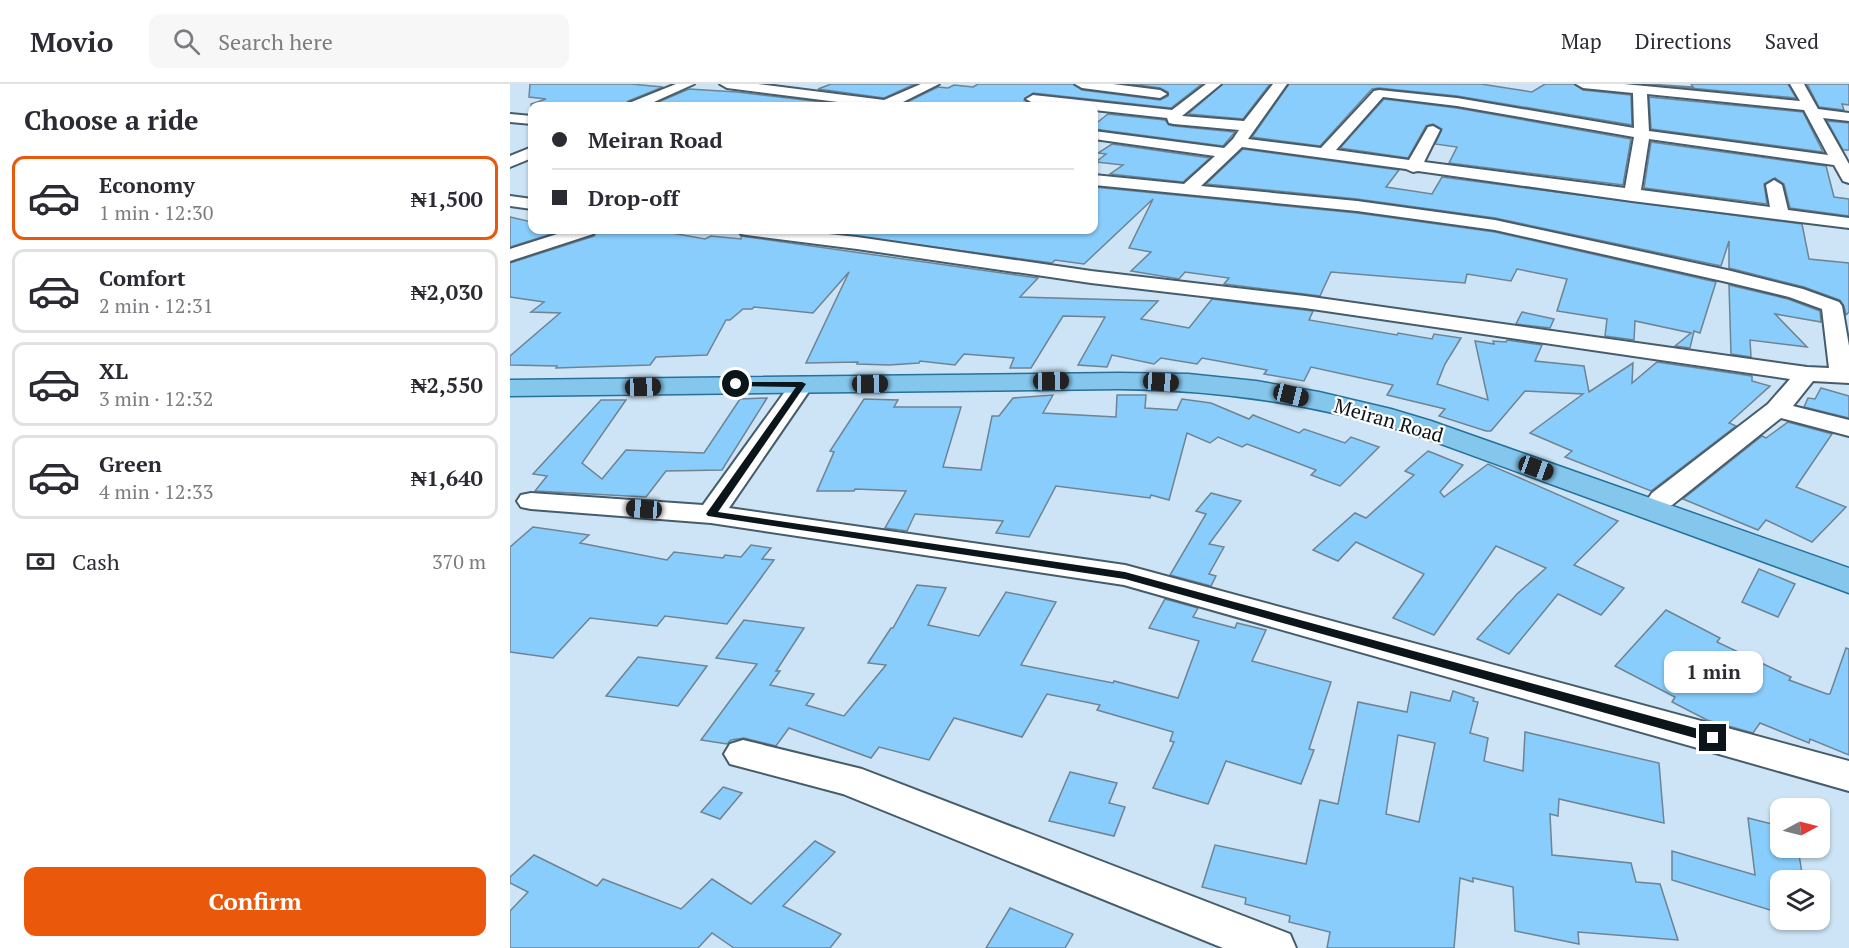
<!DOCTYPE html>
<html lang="en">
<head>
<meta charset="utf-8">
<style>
  :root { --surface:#fff; --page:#f7f7f7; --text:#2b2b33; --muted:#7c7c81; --line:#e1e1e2; --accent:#ea580c }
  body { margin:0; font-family:"PT Serif",serif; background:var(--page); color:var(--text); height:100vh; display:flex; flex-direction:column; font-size:22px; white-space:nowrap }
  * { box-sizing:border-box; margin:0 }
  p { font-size:20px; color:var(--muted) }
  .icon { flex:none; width:33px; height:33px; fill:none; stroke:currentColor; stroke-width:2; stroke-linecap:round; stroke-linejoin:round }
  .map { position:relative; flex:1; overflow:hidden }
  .panel { display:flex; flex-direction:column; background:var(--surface); width:510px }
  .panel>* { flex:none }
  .banner { position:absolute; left:18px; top:18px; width:570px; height:132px; border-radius:12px; box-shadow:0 2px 4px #0004; display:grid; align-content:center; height:132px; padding:0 24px; background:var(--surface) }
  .needle { width:39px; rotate:83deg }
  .controls { position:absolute; left:1260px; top:714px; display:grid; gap:12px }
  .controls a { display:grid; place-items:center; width:60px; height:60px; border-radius:12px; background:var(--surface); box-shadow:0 2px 4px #0004; font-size:30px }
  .end { position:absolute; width:27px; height:27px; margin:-14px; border:8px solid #0c151a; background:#fff; box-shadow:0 0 0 3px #fff }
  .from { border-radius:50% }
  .bubble { position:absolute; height:42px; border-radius:12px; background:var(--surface); box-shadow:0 2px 4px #0004; font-size:20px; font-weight:600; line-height:42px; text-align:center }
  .car { position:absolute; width:18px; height:36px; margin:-18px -9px; border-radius:8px; box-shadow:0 0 4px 2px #0007; background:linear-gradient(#222 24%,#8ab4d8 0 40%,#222 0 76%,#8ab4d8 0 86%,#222 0) }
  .banner b { display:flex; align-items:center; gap:21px; height:57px; font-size:22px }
  .banner b+b { border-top:2px solid var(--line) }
  .banner i { width:15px; height:15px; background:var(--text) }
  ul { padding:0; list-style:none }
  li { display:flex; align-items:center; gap:18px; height:84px; margin:0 12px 9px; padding:0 12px; border:3px solid var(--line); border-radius:12px }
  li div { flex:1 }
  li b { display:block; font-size:22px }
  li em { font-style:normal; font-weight:600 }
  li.selected { border-color:var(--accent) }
  li>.icon { width:54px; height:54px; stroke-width:1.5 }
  h2 { padding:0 24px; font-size:27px; line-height:72px }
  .pay { display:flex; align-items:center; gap:15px; height:66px; padding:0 24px; font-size:22px }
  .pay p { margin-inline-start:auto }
  .button { display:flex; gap:12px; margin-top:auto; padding:12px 24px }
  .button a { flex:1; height:69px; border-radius:12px; background:var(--accent); color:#fff; font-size:24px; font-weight:600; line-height:69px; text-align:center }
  header { display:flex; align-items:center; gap:36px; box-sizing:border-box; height:84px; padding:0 30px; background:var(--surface); border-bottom:2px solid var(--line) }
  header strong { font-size:28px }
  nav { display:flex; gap:33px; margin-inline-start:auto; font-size:21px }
  .search { width:420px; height:54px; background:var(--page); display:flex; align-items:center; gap:15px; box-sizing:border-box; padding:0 21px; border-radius:12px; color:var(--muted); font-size:22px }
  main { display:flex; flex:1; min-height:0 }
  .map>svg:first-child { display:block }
</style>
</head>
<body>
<header>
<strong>Movio</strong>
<div class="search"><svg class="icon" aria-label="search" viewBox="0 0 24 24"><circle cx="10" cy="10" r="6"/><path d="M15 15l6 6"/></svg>Search here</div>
<nav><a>Map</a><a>Directions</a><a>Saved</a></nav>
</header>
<main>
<section class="panel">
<h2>Choose a ride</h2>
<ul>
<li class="selected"><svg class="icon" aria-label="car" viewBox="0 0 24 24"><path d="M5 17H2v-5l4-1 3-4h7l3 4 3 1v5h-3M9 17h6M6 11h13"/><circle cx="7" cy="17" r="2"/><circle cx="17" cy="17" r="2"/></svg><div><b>Economy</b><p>1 min · 12:30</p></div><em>₦1,500</em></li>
<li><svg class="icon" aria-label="car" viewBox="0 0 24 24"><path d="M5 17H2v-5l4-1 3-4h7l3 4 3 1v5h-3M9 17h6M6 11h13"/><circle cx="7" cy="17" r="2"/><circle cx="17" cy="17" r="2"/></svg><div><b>Comfort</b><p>2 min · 12:31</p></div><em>₦2,030</em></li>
<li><svg class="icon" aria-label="car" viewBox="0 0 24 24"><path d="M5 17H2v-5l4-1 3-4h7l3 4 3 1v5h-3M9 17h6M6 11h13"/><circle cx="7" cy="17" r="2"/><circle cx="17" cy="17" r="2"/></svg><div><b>XL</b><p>3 min · 12:32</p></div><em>₦2,550</em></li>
<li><svg class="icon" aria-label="car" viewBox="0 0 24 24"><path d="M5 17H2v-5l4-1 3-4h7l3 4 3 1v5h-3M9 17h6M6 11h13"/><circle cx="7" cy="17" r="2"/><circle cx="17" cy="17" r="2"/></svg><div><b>Green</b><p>4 min · 12:33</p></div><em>₦1,640</em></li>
</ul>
<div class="pay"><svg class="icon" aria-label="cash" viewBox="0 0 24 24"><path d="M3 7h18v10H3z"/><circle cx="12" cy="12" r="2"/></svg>Cash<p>370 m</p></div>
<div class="button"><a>Confirm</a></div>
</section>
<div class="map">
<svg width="1339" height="864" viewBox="0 0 1339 864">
  <rect width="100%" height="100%" fill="#cce4f5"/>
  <!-- building -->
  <g fill="#88cdfc" stroke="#6e8393" stroke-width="1.5" fill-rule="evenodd">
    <polygon points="20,0 121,0 153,3 118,17 115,22 21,22 21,20 36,15 19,13"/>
    <polygon points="321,0 405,0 374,14 308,5"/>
    <polygon points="468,0 563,0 572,6 650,16 658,12 658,8 650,4 621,0 692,0 661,24 523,9 514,16 523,21 548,22 397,22 395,19 428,3 438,4 444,1 463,3"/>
    <polygon points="713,0 760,0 733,35 678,30"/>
    <polygon points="779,0 971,0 1022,8 1035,0 1064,0 1073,6 1121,11 1122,41 947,12 869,4 862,5 810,62 742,53"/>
    <polygon points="1137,0 1183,3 1181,0 1278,0 1286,14"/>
    <polygon points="1297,0 1339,0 1339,21 1332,20 1334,26 1309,23"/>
    <polygon points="179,5 227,8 346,22 139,22"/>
    <polygon points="1139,13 1293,28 1313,68 1141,45"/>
    <polygon points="874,15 947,24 1121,55 1113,101 939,79 947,63 925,60 932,45 923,40 916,42 898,74 830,64"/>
    <polygon points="598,30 655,36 659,41 664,42 725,48 713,62 584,45 584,41"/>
    <polygon points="1317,37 1339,39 1339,66 1333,66"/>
    <polygon points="1141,58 1316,82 1324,113 1339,115 1339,132 1280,124 1274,100 1265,94 1254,100 1257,120 1134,104"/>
    <polygon points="602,60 700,74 673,98 600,90 613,81 586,78 596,70 588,69"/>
    <polygon points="733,65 889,86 876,103 922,110 932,93 1292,140 1299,175 1339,179 1339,228 1336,231 1334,222 1330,216 1294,203 1219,184 1219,157 1211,182 985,134 847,115 696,100"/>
    <polygon points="584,103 847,129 985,148 1206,198 1190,249 1184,247 1180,264 1165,262 1181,249 1125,237 1124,256 1095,252 1097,235 1047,227 1057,195 1007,185 1001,197 957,190 955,199 821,188 810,212 714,200 719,194 675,188 669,195 621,187 641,168 619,164 643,115 574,180 545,176 542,179 297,146 584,146"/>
    <polygon points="0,133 22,138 22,146 54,146 0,163"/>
    <polygon points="88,146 145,146 195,155 201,152 231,155 231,152 528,194 510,213 648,217 631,235 679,244 702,215 803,227 799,236 887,251 888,249 922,255 924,250 951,254 935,280 927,300 978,316 965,257 984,260 983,257 996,258 997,256 1032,261 1025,277 1074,282 1079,308 1123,279 1122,299 1147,278 1242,292 1242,297 1260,302 1219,339 1226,342 1141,407 1055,373 1062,367 1020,349 1073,310 1015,307 981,347 976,347 929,332 935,325 877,311 883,301 801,283 794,297 754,290 757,286 692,274 687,280 651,274 644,280 602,271 597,283 568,281 595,233 553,232 521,284 500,284 504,274 454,270 445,281 410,277 409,279 379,281 347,280 348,278 296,279 339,188 303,229 244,223 242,225 233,225 220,236 216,236 197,271 146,273 140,281 46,284 47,282 0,281 0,272 50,229 21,228 34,218 0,213 0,179 84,152"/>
    <polygon points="1219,201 1278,215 1310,227 1311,238 1265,230 1297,263 1240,256 1241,273 1221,270"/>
    <polygon points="1012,228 1044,235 1040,244 1006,240"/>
    <polygon points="1311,304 1339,312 1339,334 1294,323 1298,314 1305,315"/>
    <polygon points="543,311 533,329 606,333 607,311 636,311 635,324 667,326 672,315 701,319 739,335 743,331 789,349 794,345 835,359 841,353 869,363 830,402 801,391 806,386 737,360 732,363 708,353 700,359 677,349 659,416 641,411 640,414 546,402 519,453 486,449 493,437 405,430 397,447 375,444 396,407 345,405 344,407 307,407 324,368 320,367 354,315 388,316 384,323 451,323 433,383 471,386 482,332 489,332 503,314"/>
    <polygon points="257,314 212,386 156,387 136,413 25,407 37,392 23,390 91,316 116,316 72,379 92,395 116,366 194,369 230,315"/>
    <polygon points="1278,338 1322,350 1286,403 1336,423 1302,458 1256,436 1248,446 1173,415 1252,352 1256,354"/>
    <polygon points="918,367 953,381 930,408 934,413 978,380 1108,437 1064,481 1114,504 1091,531 1048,510 999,570 967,555 1007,510 1036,484 986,462 924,551 883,534 914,490 846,458 828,477 803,466 845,429 856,434 904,391 895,387"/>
    <polygon points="701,409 731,417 699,460 714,463 699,490 706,492 701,502 660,491 696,430 686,427"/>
    <polygon points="23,443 79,451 70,459 157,476 164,468 213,474 215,471 231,473 241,461 261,464 252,475 264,476 217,540 155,532 147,542 80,534 43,574 0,568 0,463"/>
    <polygon points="1249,485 1285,500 1268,533 1232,518"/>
    <polygon points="407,501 436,504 418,541 469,552 496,508 546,518 511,581 603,599 604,597 668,614 689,557 639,544 655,515 688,524 683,533 725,544 727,539 756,546 742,577 821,598 799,665 804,666 791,700 716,677 698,720 643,704 664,658 660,657 663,648 587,626 590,621 537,610 512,653 444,634 419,676 369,663 361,674 279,644 266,662 234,654 221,656 217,660 191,656 247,580 206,574 234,536 294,544 266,587 270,587 260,601 304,610 296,621 334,632 376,581 358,579 381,544 383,544"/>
    <polygon points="1156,526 1210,554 1207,558 1281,593 1279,596 1317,610 1320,610 1336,564 1339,565 1339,671 1300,655 1299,659 1250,639 1243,649 1197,636 1162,618 1165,613 1105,582"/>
    <polygon points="128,573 197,582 168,622 96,612"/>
    <path d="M943,607L964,614L963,617L968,618L960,649L978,654L974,677L1013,687L1015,648L1149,679L1154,739L1049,715L1048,732L1040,730L1042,771L1121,779L1126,798L1150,800L1168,856L1068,848L1069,860L1005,847L1003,803L963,794V798L950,794L944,864H817L820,848L779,838L780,832L735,820L736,814L692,803L705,761L796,780L810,716L828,720L848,618L897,628L901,608L940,617ZM888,651L925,659L909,738L876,730Z"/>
    <polygon points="560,688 607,699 599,719 615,723 604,752 539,737"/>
    <polygon points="213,703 232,709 210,735 191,728"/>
    <polygon points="1238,734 1270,742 1270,764 1288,764 1293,796 1270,796 1270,829 1162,796 1162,767 1245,791"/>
    <polygon points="305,757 325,768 273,822 331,850 320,864 224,864 202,849 188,864 0,864 0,827 18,808 0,799 0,793 24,771 87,802 93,795 171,825 202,795 241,820"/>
    <polygon points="500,824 563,850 555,864 476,864"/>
  </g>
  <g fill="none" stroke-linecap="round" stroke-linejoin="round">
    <defs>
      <g id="minor">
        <polygon points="166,0 184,0 135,22 117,22 119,19"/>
        <polygon points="210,0 248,0 374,16 411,0 429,0 391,19 395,22 360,22 217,4"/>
        <polygon points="565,0 603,0 650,6 657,10 650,14 572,4"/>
        <path d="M696,0H711L672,32L734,37L763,0H777L738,55L811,64L864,7L869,6L947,14L1124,44L1123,9L1073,4L1066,0H1114L1290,17L1280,0H1294L1308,25L1339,29V37L1313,34L1339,80V99L1333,97L1324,81L1139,55L1131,106L1260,123L1256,101L1264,96L1272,101L1278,126L1339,134V144L1122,117L908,87L903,88L896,85L732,63L691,102L847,117L985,136L1217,186L1293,205L1329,218L1332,222L1339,262V299L1303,297L1283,322L1339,336V352L1271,334L1162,421L1152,423L1142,421L1138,415L1142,409L1258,320L1280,295L795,224L581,199L347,165L237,151L231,150L228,146H280L347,153L581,187L795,212L1297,283L1319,284L1312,225L1279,213L1217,198L985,146L847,127L584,101V91L674,100L705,72L584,55V47L714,64L723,55L729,46L664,40L659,39L657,34L584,26V22L523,19L516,15L523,11L662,26ZM1137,10L1294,26L1318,71L1139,47ZM873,13L947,22L1124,53L1115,104L914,78L930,46L923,42L918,43L899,76L826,66Z"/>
        <polygon points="0,30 22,32 22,40 0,38"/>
        <polygon points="22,63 22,74 0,83 0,72"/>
        <polygon points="0,112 22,115 22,125 0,122"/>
        <polygon points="60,146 86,146 83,150 0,177 0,165"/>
        <polygon points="292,293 300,295 304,300 219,424 615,481 1339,677 1339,707 614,501 201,439 21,425 11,423 7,417 11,411 21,409 193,421 284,295"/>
        <polygon points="233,656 352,685 780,850 786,864 713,864 333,710 220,680 214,670 220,660"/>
      </g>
      <path id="major" d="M609,289L678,290L746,297L809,308L881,325L921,337L1339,484V509L901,349C801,320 713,306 609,305L0,312V296Z"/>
    </defs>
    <!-- minor casing -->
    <use href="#minor" stroke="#475c6a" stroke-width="4"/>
    <!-- major casing -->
    <use href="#major" stroke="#26709b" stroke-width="3"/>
    <!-- minor -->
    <use href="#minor" fill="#fff" fill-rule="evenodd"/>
    <!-- major -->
    <use href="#major" fill="#85c7ec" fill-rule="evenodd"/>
  </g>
  <!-- route -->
  <polygon fill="#0c151a" points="226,298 292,298 296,300 208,428 615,488 1203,649 1210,654 1203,659 615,495 198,432 196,430 286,303 224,302 224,299"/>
  <g text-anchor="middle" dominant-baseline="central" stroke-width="4.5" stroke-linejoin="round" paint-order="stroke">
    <!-- street labels -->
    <g font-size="20" fill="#0c151a" stroke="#fff">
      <text transform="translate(879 336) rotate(16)">Meiran Road</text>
    </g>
  </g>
</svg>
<div class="controls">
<a><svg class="needle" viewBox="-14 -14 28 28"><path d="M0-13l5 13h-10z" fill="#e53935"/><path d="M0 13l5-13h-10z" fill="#7c7c81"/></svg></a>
<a><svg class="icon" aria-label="layers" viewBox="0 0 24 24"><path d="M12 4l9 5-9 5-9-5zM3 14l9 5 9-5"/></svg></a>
</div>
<i class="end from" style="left:226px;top:300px"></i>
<i class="end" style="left:1203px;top:654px"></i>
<div class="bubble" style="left:1154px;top:567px;width:99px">1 min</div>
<i class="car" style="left:541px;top:297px;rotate:89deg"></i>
<i class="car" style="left:651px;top:298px;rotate:94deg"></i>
<i class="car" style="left:360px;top:300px;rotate:89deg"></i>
<i class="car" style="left:133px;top:303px;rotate:88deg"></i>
<i class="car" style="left:781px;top:311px;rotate:104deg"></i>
<i class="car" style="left:1026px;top:384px;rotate:110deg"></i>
<i class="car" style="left:134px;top:425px;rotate:274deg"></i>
<div class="banner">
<b><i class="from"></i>Meiran Road</b>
<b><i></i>Drop-off</b>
</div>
</div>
</main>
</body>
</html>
